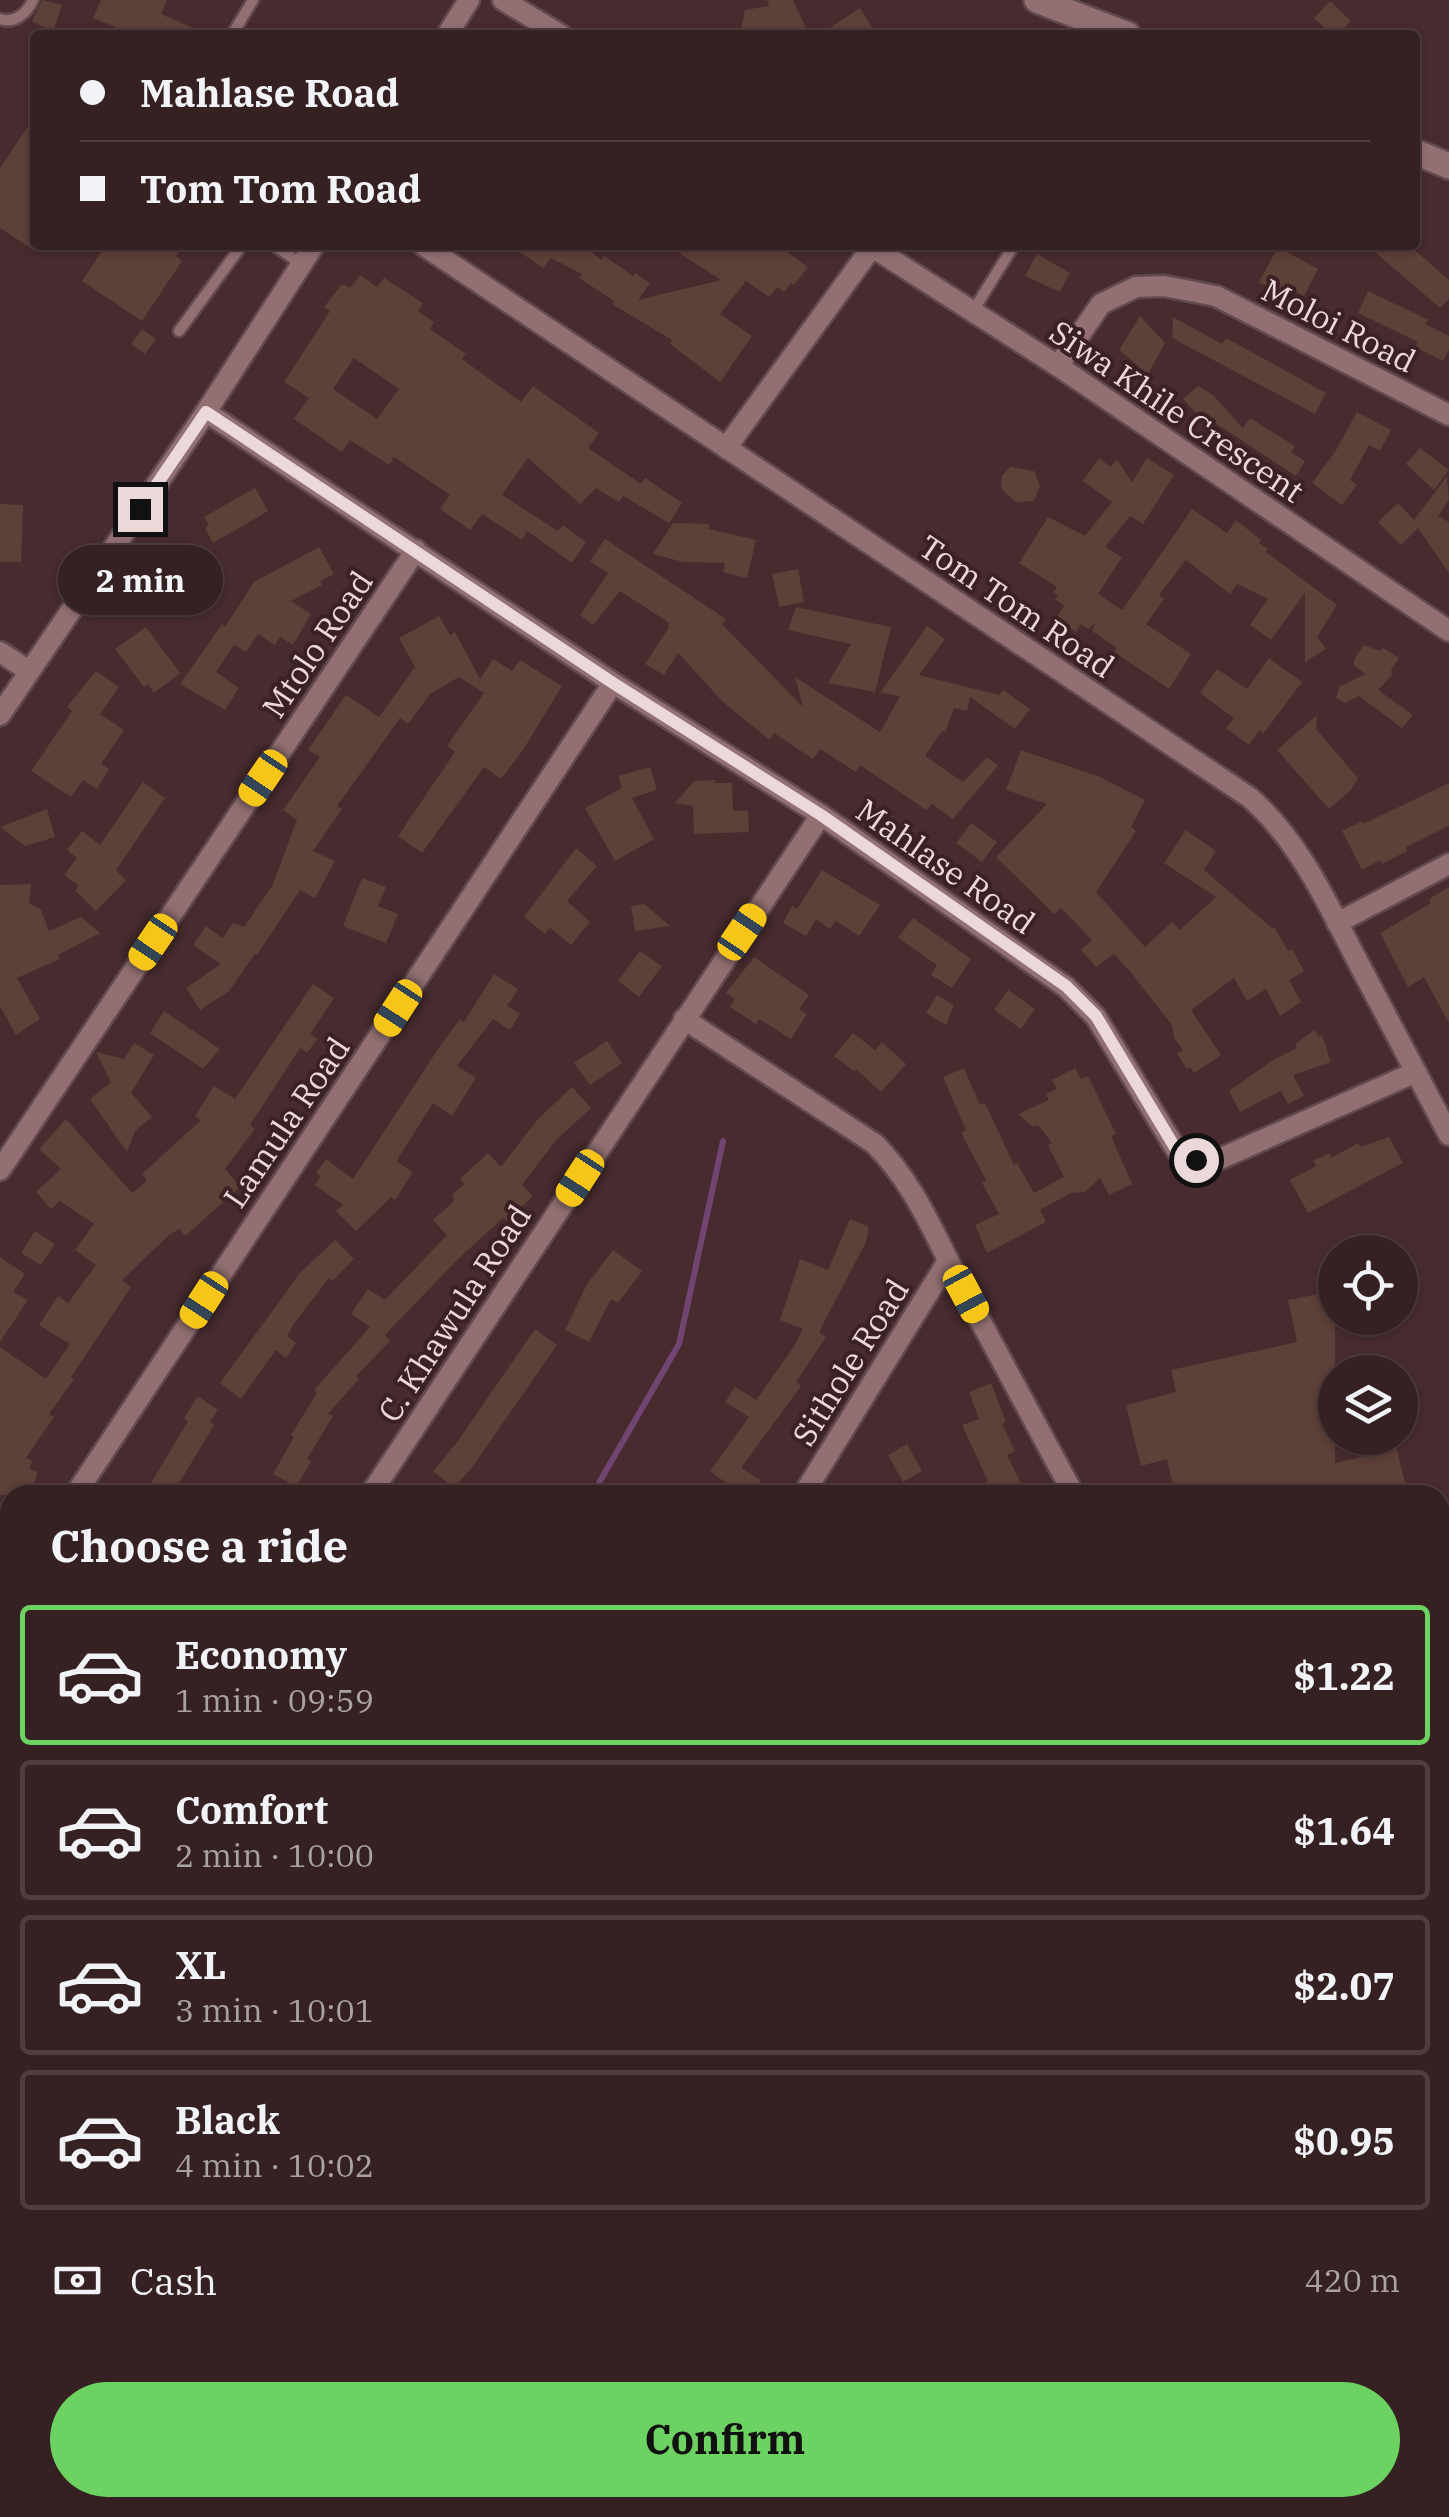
<!DOCTYPE html>
<html lang="en">
<head>
<meta charset="utf-8">
<style>
  :root { --surface:#352022; --page:#3d282a; --text:#f1f3f6; --muted:#aaa3a5; --line:#4f3e40; --accent:#6cd362 }
  body { margin:0; font-family:"IBM Plex Serif",serif; background:var(--page); color:var(--text); height:100vh; display:flex; flex-direction:column; font-size:38px; white-space:nowrap }
  * { box-sizing:border-box; margin:0 }
  p { font-size:32px; color:var(--muted) }
  .icon { flex:none; width:55px; height:55px; fill:none; stroke:currentColor; stroke-width:2; stroke-linecap:round; stroke-linejoin:round }
  .map { position:relative; flex:1; overflow:hidden }
  .drawer { position:absolute; left:0px; top:1485px; width:1450px; height:1032px; display:flex; flex-direction:column; background:var(--surface); border-radius:30px 30px 0 0; box-shadow:0 2px 8px #0004,0 0 0 2px var(--line) }
  .drawer>* { flex:none }
  .banner { position:absolute; left:30px; top:30px; width:1390px; height:220px; border-radius:10px; box-shadow:0 2px 8px #0004,0 0 0 2px var(--line); display:grid; align-content:center; height:220px; padding:0 50px; background:var(--surface) }
  .buttons { position:absolute; left:1318px; top:1235px; display:grid; gap:20px }
  .buttons a { display:grid; place-items:center; width:100px; height:100px; border-radius:50%; background:var(--surface); box-shadow:0 2px 8px #0004,0 0 0 2px var(--line); font-size:50px }
  .end { position:absolute; width:45px; height:45px; margin:-22px; border:12px solid #ebd8d9; background:#111; box-shadow:0 0 0 5px #111 }
  .from { border-radius:50% }
  .bubble { position:absolute; height:70px; border-radius:35px; background:var(--surface); box-shadow:0 2px 8px #0004,0 0 0 2px var(--line); font-size:32px; font-weight:800; line-height:70px; text-align:center }
  .car { position:absolute; width:30px; height:60px; margin:-30px -15px; border-radius:12px; box-shadow:0 0 8px 2px #0007; background:linear-gradient(#f5c518 24%,#345 0 40%,#f5c518 0 76%,#345 0 86%,#f5c518 0) }
  .banner b { display:flex; align-items:center; gap:35px; height:95px; font-size:38px }
  .banner b+b { border-top:2px solid var(--line) }
  .banner i { width:25px; height:25px; background:var(--text) }
  ul { padding:0; list-style:none }
  li { display:flex; align-items:center; gap:30px; height:140px; margin:0 20px 15px; padding:0 30px; border:5px solid var(--line); border-radius:10px }
  li div { flex:1 }
  li b { display:block; font-size:38px }
  li em { font-style:normal; font-weight:800 }
  li.selected { border-color:var(--accent) }
  li>.icon { width:90px; height:90px; stroke-width:1.5 }
  h2 { padding:0 50px; font-size:45px; line-height:120px }
  .pay { display:flex; align-items:center; gap:25px; height:110px; padding:0 50px; font-size:38px }
  .pay p { margin-inline-start:auto }
  .button { display:flex; gap:20px; margin-top:auto; padding:20px 50px }
  .button a { flex:1; height:115px; border-radius:60px; background:var(--accent); color:#111; font-size:40px; font-weight:800; line-height:115px; text-align:center }
  .map>svg:first-child { display:block }
</style>
</head>
<body>
<div class="map">
<svg width="1449" height="2517" viewBox="0 0 1449 2517">
  <rect width="100%" height="100%" fill="#472b2e"/>
  <g fill="none" stroke-linecap="round" stroke-linejoin="round">
    <!-- stream -->
    <g stroke="#704571" stroke-width="6">
      <polyline points="592,1495 679,1344 723,1141"/>
      <polyline points="928,2508 933,2517"/>
    </g>
  </g>
  <!-- building -->
  <g fill="#5d4037" fill-rule="evenodd">
    <polygon points="42,0 62,5 53,32 32,21"/>
    <polygon points="101,0 167,0 161,14 209,35 112,35 115,27 93,18"/>
    <polygon points="767,0 793,0 809,35 740,35 745,10 769,6"/>
    <polygon points="1330,1 1351,21 1338,35 1332,35 1314,18"/>
    <polygon points="860,8 877,35 819,35"/>
    <polygon points="35,116 35,251 0,228 0,168"/>
    <polygon points="106,245 183,245 176,256 182,261 142,321 82,281"/>
    <polygon points="510,245 583,245 601,260 604,256 633,276 635,273 650,283 638,300 721,280 667,245 778,245 808,267 794,285 791,283 784,292 777,287 769,297 746,281 720,314 752,336 720,382 670,344 672,340 612,304 614,301 579,278 582,274 551,258 543,268"/>
    <polygon points="1367,245 1409,245 1449,280 1449,299 1440,308"/>
    <polygon points="1278,247 1318,269 1304,296 1293,290 1289,297 1259,282"/>
    <polygon points="1037,254 1070,273 1060,292 1025,276"/>
    <path d="M360,275L377,287L384,278L423,303L418,311L434,322L430,329L466,354L462,359L521,402L533,386L599,433L588,448L641,484L645,478L682,503L669,523L623,496L619,502L596,488L580,504L528,458L502,495L558,531L563,525L586,542L572,563L527,531L522,540L482,514L470,530L440,509L450,495L394,457L389,465L350,440L342,452L294,419L309,398L284,382L330,311L324,307L342,284L350,288ZM354,358L399,389L377,419L333,389Z"/>
    <polygon points="1368,291 1429,320 1425,324 1449,336 1449,350 1443,361 1415,347 1418,342 1358,313"/>
    <polygon points="1140,316 1165,343 1148,374 1119,350"/>
    <polygon points="1173,317 1222,344 1226,338 1326,393 1315,414 1172,338"/>
    <polygon points="142,329 156,339 145,354 131,344"/>
    <polygon points="1198,386 1213,395 1243,428 1250,418 1295,446 1291,452 1305,461 1296,476 1215,423 1210,428 1183,399"/>
    <polygon points="1357,412 1391,430 1380,451 1369,445 1350,480 1357,485 1342,505 1312,483 1335,452"/>
    <polygon points="1420,448 1449,470 1434,490 1406,464"/>
    <polygon points="1099,458 1110,467 1117,460 1132,482 1147,458 1174,475 1143,524 1130,516 1105,547 1122,557 1098,594 1122,610 1192,509 1227,533 1236,520 1261,540 1259,543 1268,549 1266,552 1337,605 1317,637 1326,649 1305,662 1305,593 1271,640 1250,625 1268,599 1237,584 1230,594 1186,560 1159,595 1164,599 1146,624 1191,654 1169,689 1114,652 1117,648 1092,631 1095,623 1088,629 1081,624 1076,632 1056,618 1064,606 1055,599 1058,595 1053,592 1057,587 1019,563 1048,517 1085,536 1112,502 1083,481"/>
    <polygon points="1010,467 1034,471 1040,486 1034,501 1015,502 1001,488 1002,476"/>
    <polygon points="1447,476 1449,500 1438,516 1449,522 1449,573 1418,528 1401,545 1378,522 1398,503 1414,520"/>
    <polygon points="255,488 268,511 213,543 205,528 209,525 204,517"/>
    <polygon points="0,504 23,505 21,562 0,562"/>
    <polygon points="673,523 709,524 709,529 756,540 747,578 723,572 725,563 683,562 653,554"/>
    <polygon points="605,539 726,619 722,624 803,707 795,677 880,732 900,696 880,693 927,626 945,639 919,675 999,695 1003,690 1030,709 1015,729 970,697 967,711 954,708 945,732 942,731 925,756 963,782 987,757 998,766 953,819 932,804 926,810 860,765 856,772 820,749 813,759 774,733 770,740 723,702 678,653 664,675 645,664 669,627 668,622 620,591 593,625 580,615 608,573 590,561"/>
    <polygon points="319,547 334,574 320,581 322,585 291,601 311,614 293,645 280,637 275,645 258,634 246,652 234,645 216,672 239,688 225,710 180,684 222,624 225,627 254,582"/>
    <polygon points="189,551 220,571 190,618 182,612 180,615 157,600 168,584 160,578 173,559 181,564"/>
    <polygon points="798,569 804,602 779,607 772,574"/>
    <polygon points="796,607 891,627 875,692 828,683 851,644 788,630"/>
    <polygon points="439,616 450,635 455,632 480,679 493,659 512,671 520,660 562,686 523,750 501,779 484,767 422,853 398,836 455,752 447,746 484,693 459,677 430,694 408,724 400,718 337,806 342,809 313,851 335,861 315,898 300,890 257,955 255,954 229,991 200,1010 186,988 221,964 193,945 206,926 223,938 233,923 244,927 272,886 297,820 283,810 320,757 308,750 346,695 379,717 415,667 399,638"/>
    <polygon points="146,627 180,673 154,693 148,684 144,687 115,649"/>
    <polygon points="1364,645 1380,651 1383,648 1399,658 1391,670 1393,674 1378,690 1413,715 1402,728 1359,696 1345,703 1336,698 1340,686 1366,674 1354,666 1354,659"/>
    <polygon points="1269,658 1302,682 1263,734 1260,730 1249,745 1226,728 1234,718 1200,693 1217,669 1247,689"/>
    <polygon points="96,671 119,687 100,714 124,730 101,764 109,769 97,789 83,780 71,797 31,771 72,711 67,707"/>
    <polygon points="1317,715 1316,729 1358,778 1351,790 1329,809 1277,750"/>
    <polygon points="1021,750 1100,777 1145,800 1131,827 1136,831 1096,892 1145,947 1172,922 1180,930 1216,897 1164,863 1186,830 1216,851 1204,870 1272,928 1274,927 1288,951 1292,949 1304,971 1289,980 1301,1002 1280,1016 1266,989 1247,1001 1234,978 1191,1010 1221,1055 1194,1073 1190,1067 1187,1069 1177,1054 1183,1050 1174,1038 1172,1025 1132,974 1114,954 1096,967 1081,950 1092,940 1061,908 1054,914 996,857 1047,804 1006,790"/>
    <polygon points="650,767 657,790 632,798 654,839 615,861 585,808 622,788 618,776"/>
    <polygon points="715,780 715,783 732,783 733,810 748,811 749,832 694,834 693,806 675,803 694,781"/>
    <polygon points="143,782 165,798 116,870 126,880 96,911 75,890 79,886 64,875 77,858 67,850 82,831 100,845"/>
    <polygon points="1449,783 1449,826 1406,847 1407,851 1382,864 1380,860 1362,870 1342,831 1362,821 1363,824"/>
    <polygon points="47,809 55,837 25,846 0,827"/>
    <polygon points="971,823 997,842 982,862 956,843"/>
    <polygon points="576,848 597,866 567,901 590,922 571,945 550,928 545,934 524,917"/>
    <polygon points="822,870 880,905 859,936 836,921 830,929 816,919 806,936 783,923 792,906 797,909"/>
    <polygon points="362,878 386,887 378,906 398,914 386,943 343,926"/>
    <polygon points="31,884 29,903 41,910 49,931 81,917 100,933 58,955 60,959 17,978 40,1019 16,1035 0,1006 0,885"/>
    <polygon points="1449,887 1449,1023 1424,977 1408,987 1380,933 1431,903 1429,899"/>
    <polygon points="644,904 670,926 635,931 631,906"/>
    <polygon points="913,918 971,959 952,988 931,975 937,965 898,938"/>
    <polygon points="640,951 662,966 639,997 618,981"/>
    <polygon points="754,957 809,995 799,1009 807,1014 791,1039 759,1019 756,1024 730,1007 735,999 726,993"/>
    <polygon points="494,974 518,989 507,1006 520,1014 510,1030 493,1019 457,1066 476,1078 452,1116 433,1103 399,1157 397,1162 413,1172 395,1200 391,1197 356,1231 336,1211 343,1205 315,1185 321,1176 316,1173 326,1159 353,1179 440,1046 460,1019 464,1022"/>
    <polygon points="313,984 334,998 310,1034 317,1039 307,1053 300,1048 250,1125 255,1129 225,1169 240,1187 185,1236 179,1229 169,1235 122,1280 131,1287 71,1377 74,1379 49,1414 54,1417 26,1458 33,1461 29,1469 38,1472 30,1495 0,1495 0,1347 46,1379 70,1344 39,1325 58,1296 68,1303 96,1265 75,1250 94,1224 60,1201 51,1209 36,1192 61,1169 39,1149 66,1119 132,1193 147,1181 142,1174 201,1120 195,1116 214,1086 235,1099"/>
    <polygon points="1008,990 1035,1009 1021,1029 994,1010"/>
    <polygon points="937,995 954,1005 946,1025 926,1013"/>
    <polygon points="164,1011 220,1049 203,1069 150,1033"/>
    <polygon points="1315,1030 1318,1036 1322,1035 1331,1062 1293,1075 1304,1096 1288,1104 1281,1091 1240,1112 1229,1091 1273,1060 1297,1048 1295,1044"/>
    <polygon points="853,1033 875,1050 882,1042 906,1064 881,1092 856,1069 854,1071 834,1056"/>
    <polygon points="607,1041 622,1063 590,1085 574,1063"/>
    <polygon points="134,1043 154,1055 131,1093 152,1117 135,1131 127,1152 90,1099 111,1082 96,1052 124,1059"/>
    <polygon points="964,1068 980,1105 985,1103 1014,1165 1017,1163 1034,1193 1064,1177 1048,1145 1052,1143 1038,1125 1033,1127 1018,1114 1049,1100 1046,1094 1057,1089 1052,1080 1075,1068 1081,1079 1088,1076 1116,1134 1111,1136 1132,1184 1109,1195 1100,1178 1085,1192 1071,1193 1040,1210 1046,1222 987,1253 975,1225 999,1214 982,1183 986,1180 961,1133 966,1130 943,1077"/>
    <polygon points="572,1087 591,1108 556,1140 522,1185 533,1196 507,1221 503,1218 457,1260 385,1335 390,1341 356,1376 359,1379 328,1414 333,1416 307,1459 311,1462 296,1487 273,1474 294,1437 291,1435 317,1393 314,1390 370,1327 351,1314 368,1289 385,1300 447,1235 433,1220 454,1201 452,1194 465,1184 460,1179 488,1153 501,1167 537,1120"/>
    <polygon points="1389,1137 1403,1163 1308,1213 1290,1180 1316,1166 1313,1161 1329,1153 1331,1158 1358,1143 1360,1147"/>
    <polygon points="850,1219 869,1227 866,1242 819,1332 826,1337 796,1382 801,1386 741,1468 761,1480 752,1495 742,1495 710,1471 749,1417 725,1402 735,1387 756,1400 793,1348 803,1329 780,1320 800,1259 828,1270"/>
    <polygon points="35,1231 55,1244 41,1265 21,1253"/>
    <polygon points="335,1240 354,1259 332,1281 329,1278 293,1325 287,1336 296,1343 286,1358 276,1350 241,1399 220,1383 300,1273"/>
    <polygon points="613,1250 642,1271 618,1303 611,1299 589,1342 565,1330 587,1284"/>
    <polygon points="0,1257 25,1274 13,1292 28,1300 0,1342"/>
    <polygon points="1335,1291 1335,1463 1375,1454 1372,1438 1394,1438 1405,1483 1353,1495 1175,1495 1167,1459 1141,1466 1126,1405 1176,1392 1171,1370 1297,1342 1288,1300"/>
    <polygon points="535,1329 557,1345 473,1466 454,1488 433,1471 458,1441"/>
    <polygon points="991,1383 1006,1422 1002,1424 1015,1451 1007,1455 1027,1495 961,1495 988,1481 962,1425 979,1419 969,1392"/>
    <polygon points="198,1396 218,1410 210,1422 214,1425 172,1495 144,1495 188,1421 184,1418"/>
    <polygon points="907,1444 922,1471 903,1482 888,1455"/>
  </g>
  <g fill="none" stroke-linecap="round" stroke-linejoin="round">
    <defs>
      <g id="lane">
        <path d="M0,19C15,24 27,13 33,0"/>
        <polyline points="232,35 253,0"/>
        <polyline points="273,245 302,264"/>
        <polyline points="973,311 1014,245"/>
        <polyline points="179,331 242,245"/>
      </g>
      <g id="street">
        <polyline points="503,0 561,35"/>
        <polyline points="447,35 469,0"/>
        <path d="M423,245L1249,797C1300,841 1328,905 1359,964C1389,1021 1419,1078 1449,1135"/>
        <polyline points="869,245 1058,366 1449,631"/>
        <polyline points="1058,366 1101,304 1136,287 1164,286 1216,296 1449,415"/>
        <polyline points="206,412 613,683 821,815 1066,987 1096,1017 1177,1151 1196,1159 1215,1161 1416,1072"/>
        <polyline points="726,448 872,247"/>
        <polyline points="0,652 29,671"/>
        <polyline points="0,715 206,412 314,245"/>
        <polyline points="1337,923 1449,864"/>
        <path d="M684,1019L875,1144C917,1188 932,1231 960,1283C998,1353 1036,1424 1074,1495"/>
        <polyline points="0,1170 416,550"/>
        <polyline points="75,1495 613,683"/>
        <polyline points="370,1495 821,815"/>
        <polyline points="803,1495 948,1261"/>
        <polyline points="1440,1524 1449,1519"/>
        <polyline points="0,1608 10,1593"/>
        <polyline points="1440,1652 1449,1669"/>
        <polyline points="1440,1828 1449,1824"/>
        <polyline points="0,1832 10,1850"/>
        <polyline points="1440,2125 1449,2125"/>
        <polyline points="1440,2345 1449,2330"/>
        <polyline points="0,2404 10,2403"/>
        <polyline points="633,2508 638,2517"/>
        <polyline points="1058,2508 1063,2517"/>
        <polyline points="267,2517 273,2508"/>
        <polyline points="561,2517 568,2508"/>
        <polyline points="1330,2517 1336,2508"/>
      </g>
      <g id="secondary">
        <polyline points="1037,0 1128,35"/>
        <polyline points="1415,152 1449,166"/>
      </g>
    </defs>
    <!-- lane casing -->
    <use href="#lane" stroke="#61494d" stroke-width="15"/>
    <!-- street casing -->
    <use href="#street" stroke="#61494d" stroke-width="25"/>
    <!-- secondary casing -->
    <use href="#secondary" stroke="#61494d" stroke-width="30"/>
    <!-- path -->
    <g stroke="#866d6f" stroke-width="4" stroke-dasharray="8 8" stroke-linecap="butt">
      <polyline points="223,2508 240,2517"/>
      <polyline points="845,2517 845,2508"/>
    </g>
    <!-- lane -->
    <use href="#lane" stroke="#916f72" stroke-width="10"/>
    <!-- street -->
    <use href="#street" stroke="#916f72" stroke-width="20"/>
    <!-- secondary -->
    <use href="#secondary" stroke="#916f72" stroke-width="25"/>
  </g>
  <g fill="none" stroke-linecap="round" stroke-linejoin="round">
    <!-- route -->
    <polyline stroke="#ebd8d9" stroke-width="12" points="140,509 206,412 613,683 821,815 1066,986 1096,1016 1177,1151 1196,1160"/>
  </g>
  <g text-anchor="middle" dominant-baseline="central" stroke-width="8" stroke-linejoin="round" paint-order="stroke">
    <!-- street labels -->
    <g font-size="32" fill="#ebd8d9" stroke="#3c2124">
      <text transform="translate(1339 325) rotate(27)">Moloi Road</text>
      <text transform="translate(1177 411) rotate(34)">Siwa Khile Crescent</text>
      <text transform="translate(1017 606) rotate(34)">Tom Tom Road</text>
      <text transform="translate(317 644) rotate(-56)">Mtolo Road</text>
      <text transform="translate(946 866) rotate(35)">Mahlase Road</text>
      <text transform="translate(286 1122) rotate(-56)">Lamula Road</text>
      <text transform="translate(454 1313) rotate(-57)">C. Khawula Road</text>
      <text transform="translate(850 1362) rotate(-58)">Sithole Road</text>
    </g>
  </g>
</svg>
<div class="buttons">
<a><svg class="icon" aria-label="locate" viewBox="0 0 24 24"><circle cx="12" cy="12" r="6"/><path d="M12 2v4M12 18v4M2 12h4M18 12h4"/></svg></a>
<a><svg class="icon" aria-label="layers" viewBox="0 0 24 24"><path d="M12 4l9 5-9 5-9-5zM3 14l9 5 9-5"/></svg></a>
</div>
<i class="end from" style="left:1196px;top:1160px"></i>
<i class="end" style="left:140px;top:509px"></i>
<div class="bubble" style="left:58px;top:545px;width:165px">2 min</div>
<i class="car" style="left:263px;top:778px;rotate:214deg"></i>
<i class="car" style="left:742px;top:932px;rotate:34deg"></i>
<i class="car" style="left:153px;top:942px;rotate:214deg"></i>
<i class="car" style="left:398px;top:1008px;rotate:213deg"></i>
<i class="car" style="left:580px;top:1178px;rotate:213deg"></i>
<i class="car" style="left:966px;top:1294px;rotate:152deg"></i>
<i class="car" style="left:204px;top:1300px;rotate:213deg"></i>
<div class="banner">
<b><i class="from"></i>Mahlase Road</b>
<b><i></i>Tom Tom Road</b>
</div>
<section class="drawer">
<h2>Choose a ride</h2>
<ul>
<li class="selected"><svg class="icon" aria-label="car" viewBox="0 0 24 24"><path d="M5 17H2v-5l4-1 3-4h7l3 4 3 1v5h-3M9 17h6M6 11h13"/><circle cx="7" cy="17" r="2"/><circle cx="17" cy="17" r="2"/></svg><div><b>Economy</b><p>1 min · 09:59</p></div><em>$1.22</em></li>
<li><svg class="icon" aria-label="car" viewBox="0 0 24 24"><path d="M5 17H2v-5l4-1 3-4h7l3 4 3 1v5h-3M9 17h6M6 11h13"/><circle cx="7" cy="17" r="2"/><circle cx="17" cy="17" r="2"/></svg><div><b>Comfort</b><p>2 min · 10:00</p></div><em>$1.64</em></li>
<li><svg class="icon" aria-label="car" viewBox="0 0 24 24"><path d="M5 17H2v-5l4-1 3-4h7l3 4 3 1v5h-3M9 17h6M6 11h13"/><circle cx="7" cy="17" r="2"/><circle cx="17" cy="17" r="2"/></svg><div><b>XL</b><p>3 min · 10:01</p></div><em>$2.07</em></li>
<li><svg class="icon" aria-label="car" viewBox="0 0 24 24"><path d="M5 17H2v-5l4-1 3-4h7l3 4 3 1v5h-3M9 17h6M6 11h13"/><circle cx="7" cy="17" r="2"/><circle cx="17" cy="17" r="2"/></svg><div><b>Black</b><p>4 min · 10:02</p></div><em>$0.95</em></li>
</ul>
<div class="pay"><svg class="icon" aria-label="cash" viewBox="0 0 24 24"><path d="M3 7h18v10H3z"/><circle cx="12" cy="12" r="2"/></svg>Cash<p>420 m</p></div>
<div class="button"><a>Confirm</a></div>
</section>
</div>
</body>
</html>
